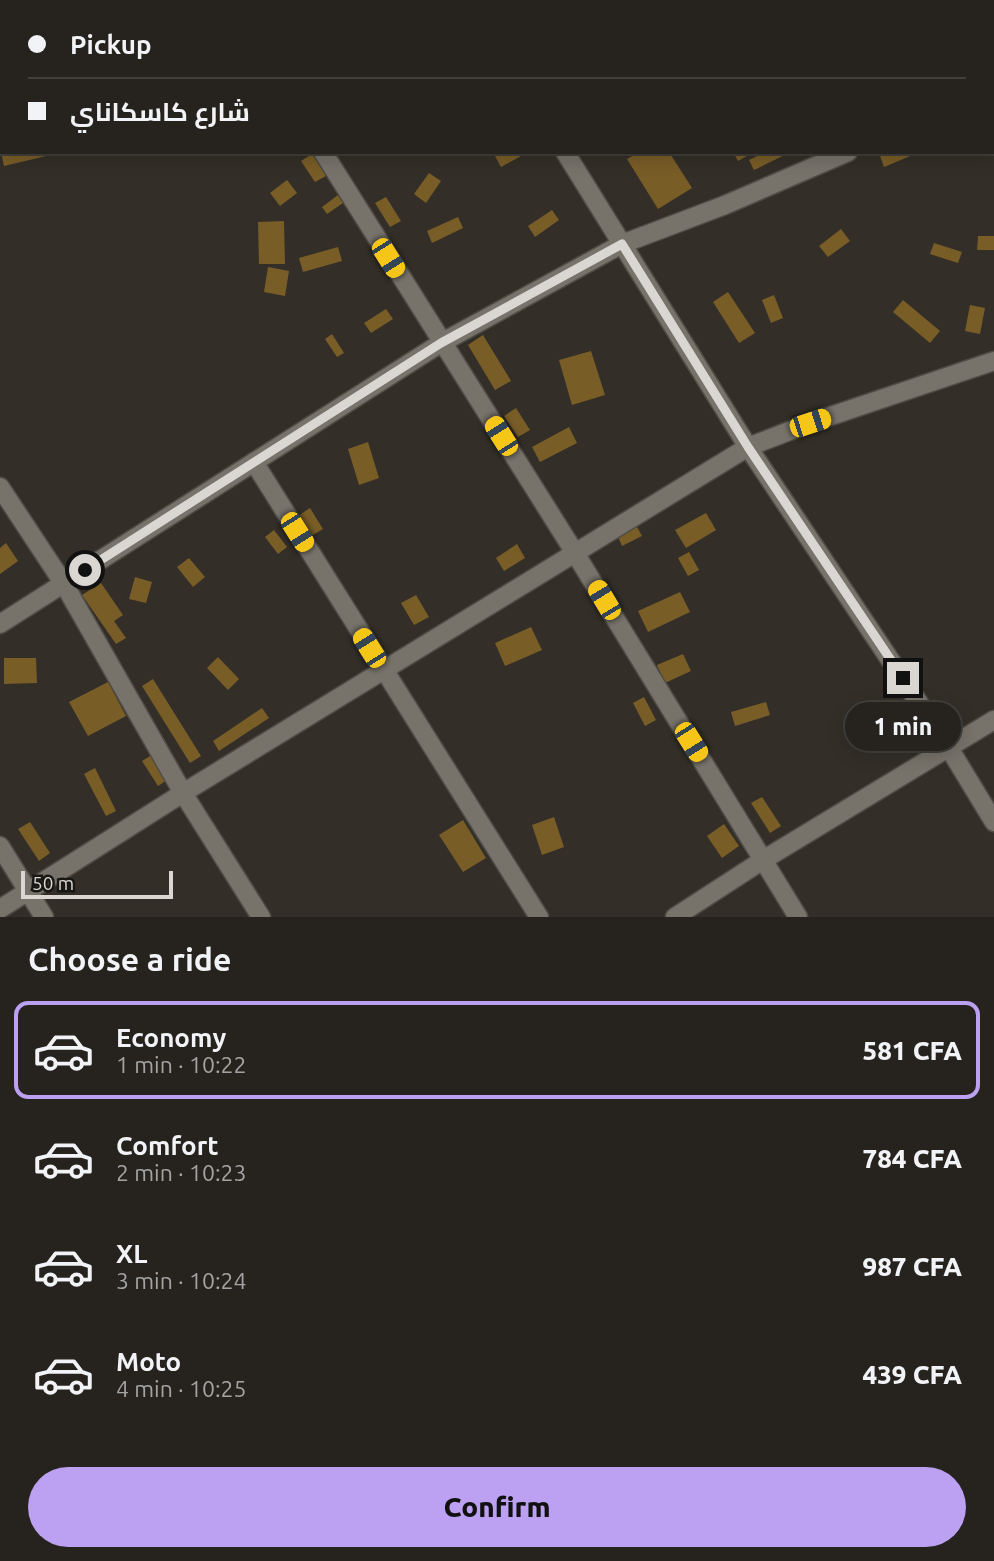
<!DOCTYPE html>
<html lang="en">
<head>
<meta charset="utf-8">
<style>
  :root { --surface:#26231e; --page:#2e2b27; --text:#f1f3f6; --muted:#a4a4a4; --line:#42403c; --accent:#bca0f2 }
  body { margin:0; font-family:Ubuntu,Cairo,sans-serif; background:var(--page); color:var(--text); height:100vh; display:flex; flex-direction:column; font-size:26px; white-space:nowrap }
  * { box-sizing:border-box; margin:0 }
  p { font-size:23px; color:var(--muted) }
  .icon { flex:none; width:38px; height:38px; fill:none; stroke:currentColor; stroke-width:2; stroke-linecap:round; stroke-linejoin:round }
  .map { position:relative; height:917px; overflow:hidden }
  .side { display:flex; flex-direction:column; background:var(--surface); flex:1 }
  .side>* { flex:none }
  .top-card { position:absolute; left:0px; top:0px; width:994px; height:154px; box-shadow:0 4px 18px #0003,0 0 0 2px var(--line); display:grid; align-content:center; height:154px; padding:0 28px; background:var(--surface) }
  .scale { position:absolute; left:21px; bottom:18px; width:152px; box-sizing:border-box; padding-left:7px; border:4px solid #dad7d3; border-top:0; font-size:19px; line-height:24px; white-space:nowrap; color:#dad7d3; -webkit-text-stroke:5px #191714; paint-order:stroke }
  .end { position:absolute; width:32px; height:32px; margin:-16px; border:9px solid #dad7d3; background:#111; box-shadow:0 0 0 4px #111 }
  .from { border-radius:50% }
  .bubble { position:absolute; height:49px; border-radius:24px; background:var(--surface); box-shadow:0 4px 18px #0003,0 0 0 2px var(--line); font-size:23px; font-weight:800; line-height:49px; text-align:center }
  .car { position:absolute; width:21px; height:42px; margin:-21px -10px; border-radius:9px; box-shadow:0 0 5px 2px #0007; background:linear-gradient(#f5c518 24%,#345 0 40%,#f5c518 0 76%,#345 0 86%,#f5c518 0) }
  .top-card b { display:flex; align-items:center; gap:24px; height:66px; font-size:26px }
  .top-card b+b { border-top:2px solid var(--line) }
  .top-card i { width:18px; height:18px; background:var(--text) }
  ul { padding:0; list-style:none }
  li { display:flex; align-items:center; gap:21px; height:98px; margin:0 14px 10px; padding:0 14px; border:4px solid transparent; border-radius:14px }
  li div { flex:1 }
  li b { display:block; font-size:26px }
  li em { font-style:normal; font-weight:800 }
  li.selected { border-color:var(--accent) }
  li>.icon { width:63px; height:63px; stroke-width:1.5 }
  h2 { padding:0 28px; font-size:32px; line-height:84px }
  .primary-button { display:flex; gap:14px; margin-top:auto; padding:14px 28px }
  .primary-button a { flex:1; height:80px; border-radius:42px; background:var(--accent); color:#111; font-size:28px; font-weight:800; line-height:80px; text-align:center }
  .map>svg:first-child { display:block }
</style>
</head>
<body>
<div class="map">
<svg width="994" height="917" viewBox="0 0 994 917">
  <rect width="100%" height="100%" fill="#332f28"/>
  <!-- building -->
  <g fill="#795d27">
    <polygon points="1,152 59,152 59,153 4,166"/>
    <polygon points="501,152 519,152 521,156 501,167 495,156"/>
    <polygon points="639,152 669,152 692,188 658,209 627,159"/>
    <polygon points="733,152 744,152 747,156 738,161"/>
    <polygon points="765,152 791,152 754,170 749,160"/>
    <polygon points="881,152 914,152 915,154 884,167 879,153"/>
    <polygon points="312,154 326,176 315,182 301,161"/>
    <polygon points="429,173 441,181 426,203 414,194"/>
    <polygon points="287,180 297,193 280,206 270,193"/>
    <polygon points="338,195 343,203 327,214 322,207"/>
    <polygon points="386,197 401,221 390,227 375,203"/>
    <polygon points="552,210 559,220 535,237 528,226"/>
    <polygon points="458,217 463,228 432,243 427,231"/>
    <polygon points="284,221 285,264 259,264 258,222"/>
    <polygon points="841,229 850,241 828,257 819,246"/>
    <polygon points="978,236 994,236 994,250 977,250"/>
    <polygon points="934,243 962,252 958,263 930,254"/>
    <polygon points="338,247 342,261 303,272 299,258"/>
    <polygon points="268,267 289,271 285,296 264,292"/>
    <polygon points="728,292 755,333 739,343 713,302"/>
    <polygon points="774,295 783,318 771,323 762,300"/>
    <polygon points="903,300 940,331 930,343 893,312"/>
    <polygon points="970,305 985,308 980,334 965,331"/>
    <polygon points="386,309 393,319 371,333 364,323"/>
    <polygon points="332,334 344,353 337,357 325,339"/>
    <polygon points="483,335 511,381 495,390 468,345"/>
    <polygon points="591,351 605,395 572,405 559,360"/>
    <polygon points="516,408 530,430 518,437 504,416"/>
    <polygon points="569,427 577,443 540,462 532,447"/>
    <polygon points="368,442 379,478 359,485 348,449"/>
    <polygon points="310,508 323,529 311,536 298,516"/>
    <polygon points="706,513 716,530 686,548 675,530"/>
    <polygon points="636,525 642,536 622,546 617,534"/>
    <polygon points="274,530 287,547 278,554 265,537"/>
    <polygon points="6,543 18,561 0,574 0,548"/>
    <polygon points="517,544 525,558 504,571 496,558"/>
    <polygon points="689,552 699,570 688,576 678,558"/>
    <polygon points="189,558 205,577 193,587 177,567"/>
    <polygon points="135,577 152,582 146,603 129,599"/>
    <polygon points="101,583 123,615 114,621 126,638 116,644 82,595"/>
    <polygon points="680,592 690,612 648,632 638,611"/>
    <polygon points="416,595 429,617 414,625 401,603"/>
    <polygon points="531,627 542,650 505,666 495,643"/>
    <polygon points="683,654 691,671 665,683 657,665"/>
    <polygon points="218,657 239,679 228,690 207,668"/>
    <polygon points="4,658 36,658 37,683 4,684"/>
    <polygon points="153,679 201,756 190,763 142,686"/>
    <polygon points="108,682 126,716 88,736 69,702"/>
    <polygon points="644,697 656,720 645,726 633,703"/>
    <polygon points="766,702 770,715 735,726 731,712"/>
    <polygon points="262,708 269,718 219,751 213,741"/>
    <polygon points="155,753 170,778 158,786 142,761"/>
    <polygon points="95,768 116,811 106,816 84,774"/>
    <polygon points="762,797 781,826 770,833 751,803"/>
    <polygon points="554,817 564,847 542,855 532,825"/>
    <polygon points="463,820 486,858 463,872 439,835"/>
    <polygon points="30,822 50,853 39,861 18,829"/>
    <polygon points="724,824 739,846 722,858 707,836"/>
  </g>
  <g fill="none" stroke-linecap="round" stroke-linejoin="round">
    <defs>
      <g id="minor">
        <polyline points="228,0 229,2"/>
        <polyline points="469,0 470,2"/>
        <polyline points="64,2 67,0"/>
        <polyline points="529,2 533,0"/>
        <polyline points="0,42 2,41"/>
        <polyline points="992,91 994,90"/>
        <polyline points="323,152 575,553 798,917"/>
        <polyline points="565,152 748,447 949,748 994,822"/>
        <polyline points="254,462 539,917"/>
        <polyline points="0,487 64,584 183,793 261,917"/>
        <polyline points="0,624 441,343 622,244 725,205 848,152"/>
        <polyline points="0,846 44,917"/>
        <polyline points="0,909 183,793 748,447 810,423 994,361"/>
        <polyline points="675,917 763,860 994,720"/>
      </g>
    </defs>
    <!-- minor casing -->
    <use href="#minor" stroke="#504d47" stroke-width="21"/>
    <!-- minor -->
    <use href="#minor" stroke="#77736b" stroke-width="18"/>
  </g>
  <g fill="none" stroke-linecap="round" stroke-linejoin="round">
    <!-- route -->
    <polyline stroke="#dad7d3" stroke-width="9" points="85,570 441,343 622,244 748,447 903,678"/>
  </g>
</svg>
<div class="scale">50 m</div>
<i class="end from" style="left:85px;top:570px"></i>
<i class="end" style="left:903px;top:678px"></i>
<div class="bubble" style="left:845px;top:702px;width:116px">1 min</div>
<i class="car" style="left:388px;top:258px;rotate:148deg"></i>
<i class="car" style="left:810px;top:423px;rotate:72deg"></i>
<i class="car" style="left:501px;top:436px;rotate:328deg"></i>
<i class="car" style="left:297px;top:532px;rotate:148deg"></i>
<i class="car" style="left:604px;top:600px;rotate:329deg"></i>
<i class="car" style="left:369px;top:648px;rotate:328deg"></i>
<i class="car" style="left:691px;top:742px;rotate:148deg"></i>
<div class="top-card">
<b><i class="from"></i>Pickup</b>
<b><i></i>شارع كاسكاناي</b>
</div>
</div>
<section class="side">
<h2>Choose a ride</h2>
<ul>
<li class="selected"><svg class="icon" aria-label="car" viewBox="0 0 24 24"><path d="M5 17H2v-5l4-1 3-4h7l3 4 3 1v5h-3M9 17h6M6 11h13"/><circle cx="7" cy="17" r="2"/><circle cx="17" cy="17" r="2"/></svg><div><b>Economy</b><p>1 min · 10:22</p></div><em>581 CFA</em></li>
<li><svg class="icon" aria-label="car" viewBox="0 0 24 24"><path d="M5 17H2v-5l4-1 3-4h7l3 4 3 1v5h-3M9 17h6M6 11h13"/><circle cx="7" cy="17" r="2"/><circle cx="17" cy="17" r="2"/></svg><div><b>Comfort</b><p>2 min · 10:23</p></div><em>784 CFA</em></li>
<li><svg class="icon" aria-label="car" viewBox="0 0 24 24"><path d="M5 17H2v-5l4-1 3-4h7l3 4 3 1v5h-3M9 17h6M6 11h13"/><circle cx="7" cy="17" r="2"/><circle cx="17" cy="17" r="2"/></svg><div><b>XL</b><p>3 min · 10:24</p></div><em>987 CFA</em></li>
<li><svg class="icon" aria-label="car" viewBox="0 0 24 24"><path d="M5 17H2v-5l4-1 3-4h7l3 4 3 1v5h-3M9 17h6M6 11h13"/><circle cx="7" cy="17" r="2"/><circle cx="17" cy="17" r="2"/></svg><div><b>Moto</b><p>4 min · 10:25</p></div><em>439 CFA</em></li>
</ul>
<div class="primary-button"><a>Confirm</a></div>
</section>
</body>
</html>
